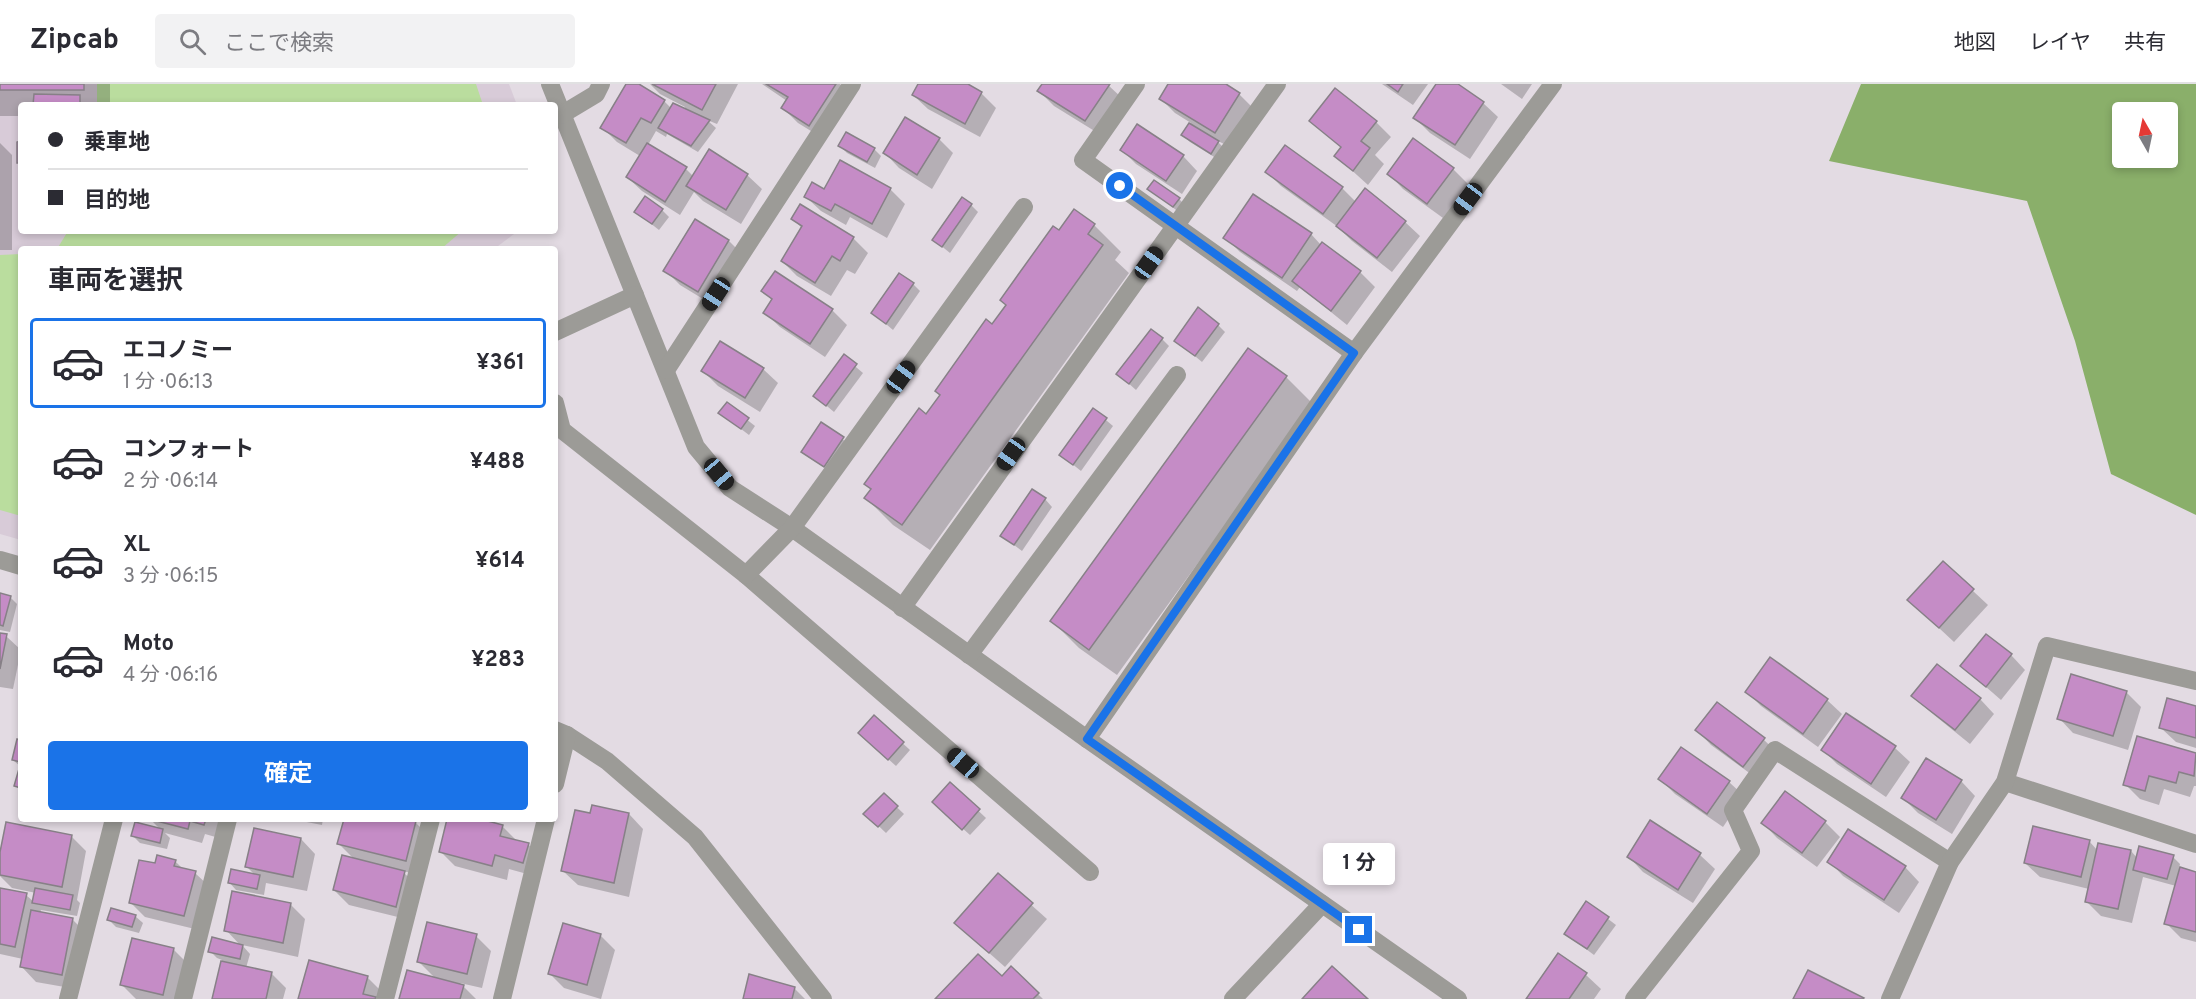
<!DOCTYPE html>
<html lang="ja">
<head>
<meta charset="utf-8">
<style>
  :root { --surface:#fff; --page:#f2f2f3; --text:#2b2b33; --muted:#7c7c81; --line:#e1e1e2; --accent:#1a73e8 }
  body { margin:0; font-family:Overpass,"Noto Sans JP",sans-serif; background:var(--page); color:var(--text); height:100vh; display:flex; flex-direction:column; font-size:22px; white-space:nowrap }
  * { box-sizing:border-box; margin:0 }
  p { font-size:20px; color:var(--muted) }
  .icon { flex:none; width:33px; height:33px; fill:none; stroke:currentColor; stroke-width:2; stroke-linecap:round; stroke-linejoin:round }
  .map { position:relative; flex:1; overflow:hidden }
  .panel { position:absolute; left:18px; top:162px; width:540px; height:576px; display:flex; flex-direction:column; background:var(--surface); border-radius:6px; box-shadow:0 3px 9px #0003 }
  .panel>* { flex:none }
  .top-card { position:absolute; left:18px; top:18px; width:540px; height:132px; border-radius:6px; box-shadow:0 3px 9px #0003; display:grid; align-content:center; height:132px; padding:0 30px; background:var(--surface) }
  .needle { width:39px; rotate:351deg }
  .controls { position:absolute; left:2112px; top:18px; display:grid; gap:12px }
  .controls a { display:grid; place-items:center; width:66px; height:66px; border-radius:6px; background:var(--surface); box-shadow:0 3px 9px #0003; font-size:30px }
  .end { position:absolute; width:27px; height:27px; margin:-14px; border:8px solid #1a73e8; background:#fff; box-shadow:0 0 0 3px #fff }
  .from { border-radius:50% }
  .bubble { position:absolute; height:42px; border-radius:6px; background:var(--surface); box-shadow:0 3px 9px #0003; font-size:20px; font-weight:700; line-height:42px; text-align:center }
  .car { position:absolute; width:18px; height:36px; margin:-18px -9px; border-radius:8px; box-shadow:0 0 4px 2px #0007; background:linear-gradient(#222 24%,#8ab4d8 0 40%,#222 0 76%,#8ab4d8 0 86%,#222 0) }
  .top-card b { display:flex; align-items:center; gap:21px; height:57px; font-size:22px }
  .top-card b+b { border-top:2px solid var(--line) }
  .top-card i { width:15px; height:15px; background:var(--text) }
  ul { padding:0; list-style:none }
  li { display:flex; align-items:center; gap:18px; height:90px; margin:0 12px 9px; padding:0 18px; border:3px solid transparent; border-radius:6px }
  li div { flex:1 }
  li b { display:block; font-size:22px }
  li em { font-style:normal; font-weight:700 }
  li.selected { border-color:var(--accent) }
  li>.icon { width:54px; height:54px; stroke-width:1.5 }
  h2 { padding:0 30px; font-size:27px; line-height:72px }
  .button { display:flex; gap:12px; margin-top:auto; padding:12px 30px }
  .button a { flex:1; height:69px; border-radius:6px; background:var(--accent); color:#fff; font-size:24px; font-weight:700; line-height:69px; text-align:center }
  header { display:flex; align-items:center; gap:36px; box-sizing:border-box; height:84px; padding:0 30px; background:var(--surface); border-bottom:2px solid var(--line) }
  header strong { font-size:28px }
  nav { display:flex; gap:33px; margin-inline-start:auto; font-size:21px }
  .search { width:420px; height:54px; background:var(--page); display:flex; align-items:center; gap:15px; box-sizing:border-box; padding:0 21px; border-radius:6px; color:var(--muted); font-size:22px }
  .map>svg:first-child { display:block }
</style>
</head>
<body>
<header>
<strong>Zipcab</strong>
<div class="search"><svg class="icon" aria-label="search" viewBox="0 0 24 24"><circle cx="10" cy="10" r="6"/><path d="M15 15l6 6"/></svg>ここで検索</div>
<nav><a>地図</a><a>レイヤ</a><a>共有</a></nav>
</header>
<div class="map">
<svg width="2196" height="915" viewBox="0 0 2196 915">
  <rect width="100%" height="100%" fill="#e3dbe3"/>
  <!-- built -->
  <polygon fill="#d8cbd8" points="0,0 509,0 517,21 21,21 21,147 518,147 494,165 21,165 21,456 0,450"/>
  <!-- green -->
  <g fill="#badd9e">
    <polygon points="97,0 476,0 483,21 97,21"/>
    <polygon points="68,147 462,147 441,165 57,165"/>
    <polygon points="21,170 21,432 0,426 0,171"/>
  </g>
  <!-- forest -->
  <path fill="#8aaf6a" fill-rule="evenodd" d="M1861,0H2196V431L2111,390L2075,257L2027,117L1829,77ZM2122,28H2168V74H2122Z"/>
  <!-- shadow -->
  <g fill="#0003">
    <polygon points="0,0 110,0 110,21 21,21 21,32 0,32"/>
    <polygon points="628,0 636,0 664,17 671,24 684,26 685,23 660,10 650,0 738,0 717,40 707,36 716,44 698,68 667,50 666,53 656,47 648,61 686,85 694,93 747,91 762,105 741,140 703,117 694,108 680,131 642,107 627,93 640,72 617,58 602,43"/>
    <polygon points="762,0 840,0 852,12 824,55 798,39 783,24 787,17"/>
    <polygon points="919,0 965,0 981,9 996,24 980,53 928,25 913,11"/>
    <polygon points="1044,0 1107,0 1123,15 1101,51 1054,22 1039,7"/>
    <polygon points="1170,0 1223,0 1239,10 1254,25 1230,63 1216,56 1225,65 1219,76 1190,58 1183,51 1191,39 1175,29 1161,15"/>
    <polygon points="1382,0 1428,0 1413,21"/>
    <polygon points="1438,0 1455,0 1483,19 1498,33 1470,75 1430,49 1415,34"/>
    <polygon points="1501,0 1532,0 1522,15"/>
    <polygon points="1311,37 1376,38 1391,53 1375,71 1384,80 1368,101 1336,72 1342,64"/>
    <polygon points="939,55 953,69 932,105 899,84 885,69"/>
    <polygon points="0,59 12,71 12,166 0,166"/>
    <polygon points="840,62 874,65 881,72 875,84 847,69"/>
    <polygon points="1122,66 1183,72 1197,87 1182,110 1136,80"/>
    <polygon points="1453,85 1468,100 1443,134 1403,105 1389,90"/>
    <polygon points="1267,88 1342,104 1356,118 1405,138 1420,152 1392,188 1352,157 1338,143 1281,102"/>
    <polygon points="890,105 905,120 887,154 850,133 846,141 821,127 806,113 824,107"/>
    <polygon points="1149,105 1179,115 1186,122 1180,129"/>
    <polygon points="971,121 978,128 950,169 934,156"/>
    <polygon points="662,126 669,133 659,146 636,128"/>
    <polygon points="1074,127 1094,141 1121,168 1115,176 1129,189 930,466 893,441 866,414"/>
    <polygon points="793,135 853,154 868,169 855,190 847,186 831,212 797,192 782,177 803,145"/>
    <polygon points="696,137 729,157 743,171 713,221 680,201 665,186"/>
    <polygon points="1311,150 1321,161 1360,188 1375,203 1347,241 1300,203 1297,207 1240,168 1225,153"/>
    <polygon points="775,189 832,226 847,241 825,273 780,243 765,229 773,217 763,207"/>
    <polygon points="913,200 920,207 893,246 873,229"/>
    <polygon points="1218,241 1225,248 1202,278 1176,256"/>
    <polygon points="1162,255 1169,262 1136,306 1118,290"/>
    <polygon points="844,273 863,289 834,328 815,312"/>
    <polygon points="763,285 778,299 760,328 718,302 703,287"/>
    <polygon points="1286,293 1313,320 1117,591 1079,564 1052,537"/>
    <polygon points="727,320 755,342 749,351 720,329"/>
    <polygon points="1094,326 1113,342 1081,387 1061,371"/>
    <polygon points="822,340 850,361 832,389 803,368"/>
    <polygon points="1045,415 1052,423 1022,467 1002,452"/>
    <polygon points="1943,479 1988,521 1954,558 1909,516"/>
    <polygon points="0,511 10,513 17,520 10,548 0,546"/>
    <polygon points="0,550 6,552 21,566 13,605 0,603"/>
    <polygon points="2011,571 2025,586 2001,616 1962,582"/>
    <polygon points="1747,608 1827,616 1842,630 1818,663 1761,622"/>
    <polygon points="2126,608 2141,623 2128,666 2073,649 2059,634"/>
    <polygon points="1913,612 1980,615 1994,630 1970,660 1928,626"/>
    <polygon points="1717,620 1764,656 1779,670 1759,696 1711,661 1697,646"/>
    <polygon points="2196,624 2196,664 2176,658 2161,644"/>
    <polygon points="1846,631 1895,664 1910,678 1886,713 1837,680 1823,666"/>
    <polygon points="874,633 910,666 896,682 867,656"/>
    <polygon points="2138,654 2196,671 2196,702 2194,702 2190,713 2164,705 2159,721 2140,715 2125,700"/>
    <polygon points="21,657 21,707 16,702 21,683 13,676"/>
    <polygon points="1660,695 1729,698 1744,712 1723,743 1675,710"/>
    <polygon points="1961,697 1975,712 1952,750 1918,729 1903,714"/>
    <polygon points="950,700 986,734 970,751 941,725"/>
    <polygon points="884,711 904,730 886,749 866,730"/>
    <polygon points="629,730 643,745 629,813 578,801 563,787"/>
    <polygon points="150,735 224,735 219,754 205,750 202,759 165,749 170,754 167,765 140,759 133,752 162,747"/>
    <polygon points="291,735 323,735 322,741"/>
    <polygon points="345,735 402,735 415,738 430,753 421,791 402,787 419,803 410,836 349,821 334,806 355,776 339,760"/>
    <polygon points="449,735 474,735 502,742 518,758 528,760 543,775 538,793 509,785 507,796 455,782 441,768"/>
    <polygon points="1651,738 1700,771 1715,785 1693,819 1643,788 1629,773"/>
    <polygon points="1825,738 1840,753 1817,783 1777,754 1763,739"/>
    <polygon points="72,753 86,767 77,816 80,819 77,832 41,826 40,829 72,835 87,850 76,905 36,898 22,883 23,875 0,870 0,805 26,811 34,818 36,809 12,804 0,792 0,776"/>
    <polygon points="301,755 315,770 307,807 266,799 264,811 236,806 229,798 255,791 247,783"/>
    <polygon points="2089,757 2098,767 2131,767 2138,775 2173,773 2180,780 2179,784 2196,789 2196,858 2181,854 2166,839 2176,802 2143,793 2132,839 2101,832 2087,818 2089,805 2040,793 2025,779"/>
    <polygon points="175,777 184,786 195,789 210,803 199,846 145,833 130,818 156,781"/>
    <polygon points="1829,777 1905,783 1919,798 1899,829 1843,792"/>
    <polygon points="998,791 1047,835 1005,883 971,853"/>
    <polygon points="1587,819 1616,841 1594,871 1566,850"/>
    <polygon points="291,821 305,835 298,873 242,861 250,870 246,884 271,889 286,904 283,915 213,915 222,876 217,874 210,867 241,862 226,846"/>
    <polygon points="135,832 143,839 139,849 116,843 109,836"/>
    <polygon points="564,841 601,852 615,866 601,915 564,904 550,890"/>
    <polygon points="476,852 491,867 482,904 460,899 476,915 401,915 436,895 419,878"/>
    <polygon points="173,865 188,880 180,915 136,915 122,901"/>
    <polygon points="1559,871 1586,891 1601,905 1594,915 1528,915"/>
    <polygon points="310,878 368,894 382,908 380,915 299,915"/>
    <polygon points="1011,884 1043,915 937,915 1002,894"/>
    <polygon points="794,904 805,915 744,915"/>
  </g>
  <!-- building -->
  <g fill="#c58cc6" stroke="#878087" stroke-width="1.5">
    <rect x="0" y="0" width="84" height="6"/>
    <polygon points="626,0 639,0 665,16 651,39 641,34 626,59 600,44"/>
    <polygon points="652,0 716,0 702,26"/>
    <polygon points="766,0 836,0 809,42 781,24 788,13"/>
    <polygon points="918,0 968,0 982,8 965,40 912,11"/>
    <polygon points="1042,0 1110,0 1085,37 1037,7"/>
    <polygon points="1168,0 1226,0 1240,9 1215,49 1159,15"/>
    <polygon points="1387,0 1403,0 1398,8"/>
    <polygon points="1436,0 1458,0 1484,18 1455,61 1413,34"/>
    <polygon points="1335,4 1377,37 1361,57 1370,64 1353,87 1334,72 1341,63 1309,37"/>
    <polygon points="34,10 80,11 80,21 33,21"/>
    <polygon points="673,19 710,36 691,62 658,44"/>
    <polygon points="905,33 940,54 917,91 883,69"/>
    <polygon points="1189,39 1219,57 1211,70 1181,51"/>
    <polygon points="1137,40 1184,71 1166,97 1120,66"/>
    <polygon points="846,48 875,64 867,78 838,62"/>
    <polygon points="1413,54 1454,84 1427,120 1387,90"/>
    <polygon points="21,57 21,79 17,79 17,58"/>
    <polygon points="647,59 687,83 665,118 626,93"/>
    <polygon points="1285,61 1343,103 1323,130 1265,88"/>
    <polygon points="709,65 748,90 726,126 686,102"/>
    <polygon points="840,76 891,104 872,140 835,120 831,127 804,113 812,98 824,105"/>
    <polygon points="1154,96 1180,114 1173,123 1147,105"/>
    <polygon points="1365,104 1406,137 1377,174 1336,142"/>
    <polygon points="1253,110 1312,149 1282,194 1223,154"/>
    <polygon points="645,112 663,125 652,140 634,128"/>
    <polygon points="962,113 972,120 942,163 932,156"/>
    <polygon points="800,120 854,153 840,177 832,172 815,199 781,177 802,142 791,135"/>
    <polygon points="1074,125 1095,140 1088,150 1103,161 902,441 864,414 871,405 864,400 919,324 926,330 940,311 935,307 986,235 992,240 1006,221 1000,216 1053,142 1059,146"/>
    <polygon points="695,135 729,156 698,208 663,187"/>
    <polygon points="1322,158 1361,187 1331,227 1292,197"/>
    <polygon points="775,187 833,225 810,260 763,229 772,215 761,207"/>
    <polygon points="899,189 914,199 886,240 871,229"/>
    <polygon points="1198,223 1219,240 1195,272 1174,257"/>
    <polygon points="1151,245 1163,254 1129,300 1116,290"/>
    <polygon points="720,257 764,284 745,314 701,287"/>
    <polygon points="1248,264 1287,292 1089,566 1050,537"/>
    <polygon points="844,270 857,280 826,322 813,312"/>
    <polygon points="727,318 749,334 741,345 718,329"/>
    <polygon points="1093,324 1107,334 1073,381 1059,371"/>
    <polygon points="821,338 844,353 824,383 801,368"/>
    <polygon points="1032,405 1046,414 1014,461 1000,452"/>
    <polygon points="1943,477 1974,505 1939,544 1907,516"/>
    <polygon points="0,509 11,512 3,542 0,541"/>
    <polygon points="0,549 7,550 0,585"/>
    <polygon points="1986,550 2012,570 1986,603 1960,582"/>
    <polygon points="1770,573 1828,615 1803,650 1745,608"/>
    <polygon points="1937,580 1981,614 1955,646 1911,612"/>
    <polygon points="2071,590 2127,607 2113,652 2057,635"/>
    <polygon points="2167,614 2196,622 2196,654 2159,644"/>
    <polygon points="1717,618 1765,654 1743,683 1695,646"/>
    <polygon points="1846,629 1896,662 1871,700 1821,666"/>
    <polygon points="874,631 904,658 888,676 858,649"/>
    <polygon points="2137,652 2196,669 2194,692 2179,688 2176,699 2149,692 2145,707 2123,701"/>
    <polygon points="17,655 21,656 21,704 14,702 21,678 12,676"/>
    <polygon points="1681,663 1730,697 1707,730 1658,695"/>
    <polygon points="1926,674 1962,696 1936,736 1901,714"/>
    <polygon points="950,698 980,725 962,746 932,718"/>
    <polygon points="1785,707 1826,737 1802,769 1761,739"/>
    <polygon points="884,709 898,722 878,743 863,730"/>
    <polygon points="592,721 629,729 614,799 561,787 575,726 590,729"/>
    <polygon points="149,735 206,735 204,741 190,737 188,745"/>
    <polygon points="344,735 409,735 416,737 406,777 337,760"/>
    <polygon points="447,735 480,735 503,741 500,752 529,759 523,779 495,771 492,782 439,768"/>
    <polygon points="1650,736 1701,769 1678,806 1627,773"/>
    <polygon points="6,738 72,751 62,803 0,791 0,768"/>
    <polygon points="135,738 163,745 160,759 131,752"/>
    <polygon points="2033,742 2090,756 2081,793 2024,779"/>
    <polygon points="254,744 301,754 293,793 245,783"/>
    <polygon points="1848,745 1906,782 1884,816 1827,778"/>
    <polygon points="2098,759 2131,766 2118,825 2085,818"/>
    <polygon points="2139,762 2174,771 2167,795 2133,786"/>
    <polygon points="157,771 176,776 174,782 196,787 184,832 129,819 139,776 155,779"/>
    <polygon points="342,771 405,787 396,823 333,806"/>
    <polygon points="2180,783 2196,788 2196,848 2164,840"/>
    <polygon points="231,785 260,791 257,805 228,799"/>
    <polygon points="998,789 1033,819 989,869 954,839"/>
    <polygon points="0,804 27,809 15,863 0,860"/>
    <polygon points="35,804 73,811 70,826 32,819"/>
    <polygon points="232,807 291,819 283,859 224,847"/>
    <polygon points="1586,817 1609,833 1587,865 1564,850"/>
    <polygon points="111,824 136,831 132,843 107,836"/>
    <polygon points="31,826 73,834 62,891 20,883"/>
    <polygon points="427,838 477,850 467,890 417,878"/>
    <polygon points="563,839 601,850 587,901 548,890"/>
    <polygon points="212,853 243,861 240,875 208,868"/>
    <polygon points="132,854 174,864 163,911 120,901"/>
    <polygon points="1558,869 1587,889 1569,915 1526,915"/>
    <polygon points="978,870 1002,892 1011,882 1039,909 1033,915 935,915"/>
    <polygon points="309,876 368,892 363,910 376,913 375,915 298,915"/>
    <polygon points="221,877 272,888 266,915 212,915"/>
    <polygon points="1332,882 1368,915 1302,915"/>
    <polygon points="407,886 464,901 460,915 399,915"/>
    <polygon points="1808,886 1864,914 1863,915 1793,915"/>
    <polygon points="749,890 795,903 792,915 743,915"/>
  </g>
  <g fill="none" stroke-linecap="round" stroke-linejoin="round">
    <!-- minor -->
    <g stroke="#9c9b97" stroke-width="18">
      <polyline points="550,0 696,363 730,404 792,444 1087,655 1458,915"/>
      <polyline points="1136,0 1083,76 1354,269"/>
      <polyline points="561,31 596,10 601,0"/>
      <polyline points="555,248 635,211"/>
      <polyline points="666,286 852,0"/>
      <polyline points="555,319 562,346 746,491 1090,788"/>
      <polyline points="0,476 21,482"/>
      <polyline points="746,491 792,444 1024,123"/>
      <polyline points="902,524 1277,0"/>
      <polyline points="969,571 1177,291"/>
      <polyline points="555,646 567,651 607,677 695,753 823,915"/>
      <polyline points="1087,655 1354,269 1553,0"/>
      <polyline points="2005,698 2196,760"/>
      <polyline points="555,700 567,651"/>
      <polyline points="68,915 114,735"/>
      <polyline points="183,915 228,735"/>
      <polyline points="385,915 431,735"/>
      <polyline points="502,915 546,735"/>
      <polyline points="1233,915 1322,820"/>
      <polyline points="1634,915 1751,767 1733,726 1775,666 1950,778"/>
      <polyline points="1890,915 1950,778 2005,698 2047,562 2196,597"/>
    </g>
  </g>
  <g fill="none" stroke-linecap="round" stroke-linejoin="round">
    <!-- route -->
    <polyline stroke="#1a73e8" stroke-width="8" points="1120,102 1354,269 1087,655 1359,846"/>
  </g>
</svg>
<div class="controls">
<a><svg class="needle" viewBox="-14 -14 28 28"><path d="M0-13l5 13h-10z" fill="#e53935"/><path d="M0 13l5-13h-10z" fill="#7c7c81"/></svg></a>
</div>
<i class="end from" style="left:1120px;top:102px"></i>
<i class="end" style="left:1359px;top:846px"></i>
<div class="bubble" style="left:1323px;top:759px;width:72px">1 分</div>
<i class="car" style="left:1468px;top:115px;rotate:217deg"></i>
<i class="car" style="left:1149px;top:179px;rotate:35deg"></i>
<i class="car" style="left:716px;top:210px;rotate:213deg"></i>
<i class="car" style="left:901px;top:293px;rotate:36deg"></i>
<i class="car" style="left:1011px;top:370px;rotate:215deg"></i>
<i class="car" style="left:719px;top:390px;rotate:140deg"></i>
<i class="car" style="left:963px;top:679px;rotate:311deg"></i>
<div class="top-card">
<b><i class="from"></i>乗車地</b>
<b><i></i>目的地</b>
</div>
<section class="panel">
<h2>車両を選択</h2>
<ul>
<li class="selected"><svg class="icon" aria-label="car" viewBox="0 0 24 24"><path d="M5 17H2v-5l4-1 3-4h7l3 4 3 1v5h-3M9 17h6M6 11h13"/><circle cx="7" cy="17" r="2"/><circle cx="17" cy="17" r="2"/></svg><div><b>エコノミー</b><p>1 分 · 06:13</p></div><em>¥361</em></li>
<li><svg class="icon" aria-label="car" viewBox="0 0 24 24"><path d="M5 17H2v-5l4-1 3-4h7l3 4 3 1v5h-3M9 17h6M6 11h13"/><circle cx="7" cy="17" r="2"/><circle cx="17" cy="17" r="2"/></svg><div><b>コンフォート</b><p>2 分 · 06:14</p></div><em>¥488</em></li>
<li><svg class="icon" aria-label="car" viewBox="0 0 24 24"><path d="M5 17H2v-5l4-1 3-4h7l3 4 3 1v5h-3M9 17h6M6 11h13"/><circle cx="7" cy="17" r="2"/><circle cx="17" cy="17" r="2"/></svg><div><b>XL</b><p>3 分 · 06:15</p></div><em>¥614</em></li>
<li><svg class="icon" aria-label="car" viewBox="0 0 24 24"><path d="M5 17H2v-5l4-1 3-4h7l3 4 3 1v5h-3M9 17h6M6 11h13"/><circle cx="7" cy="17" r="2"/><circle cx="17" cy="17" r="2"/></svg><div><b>Moto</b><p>4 分 · 06:16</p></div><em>¥283</em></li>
</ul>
<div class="button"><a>確定</a></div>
</section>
</div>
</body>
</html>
